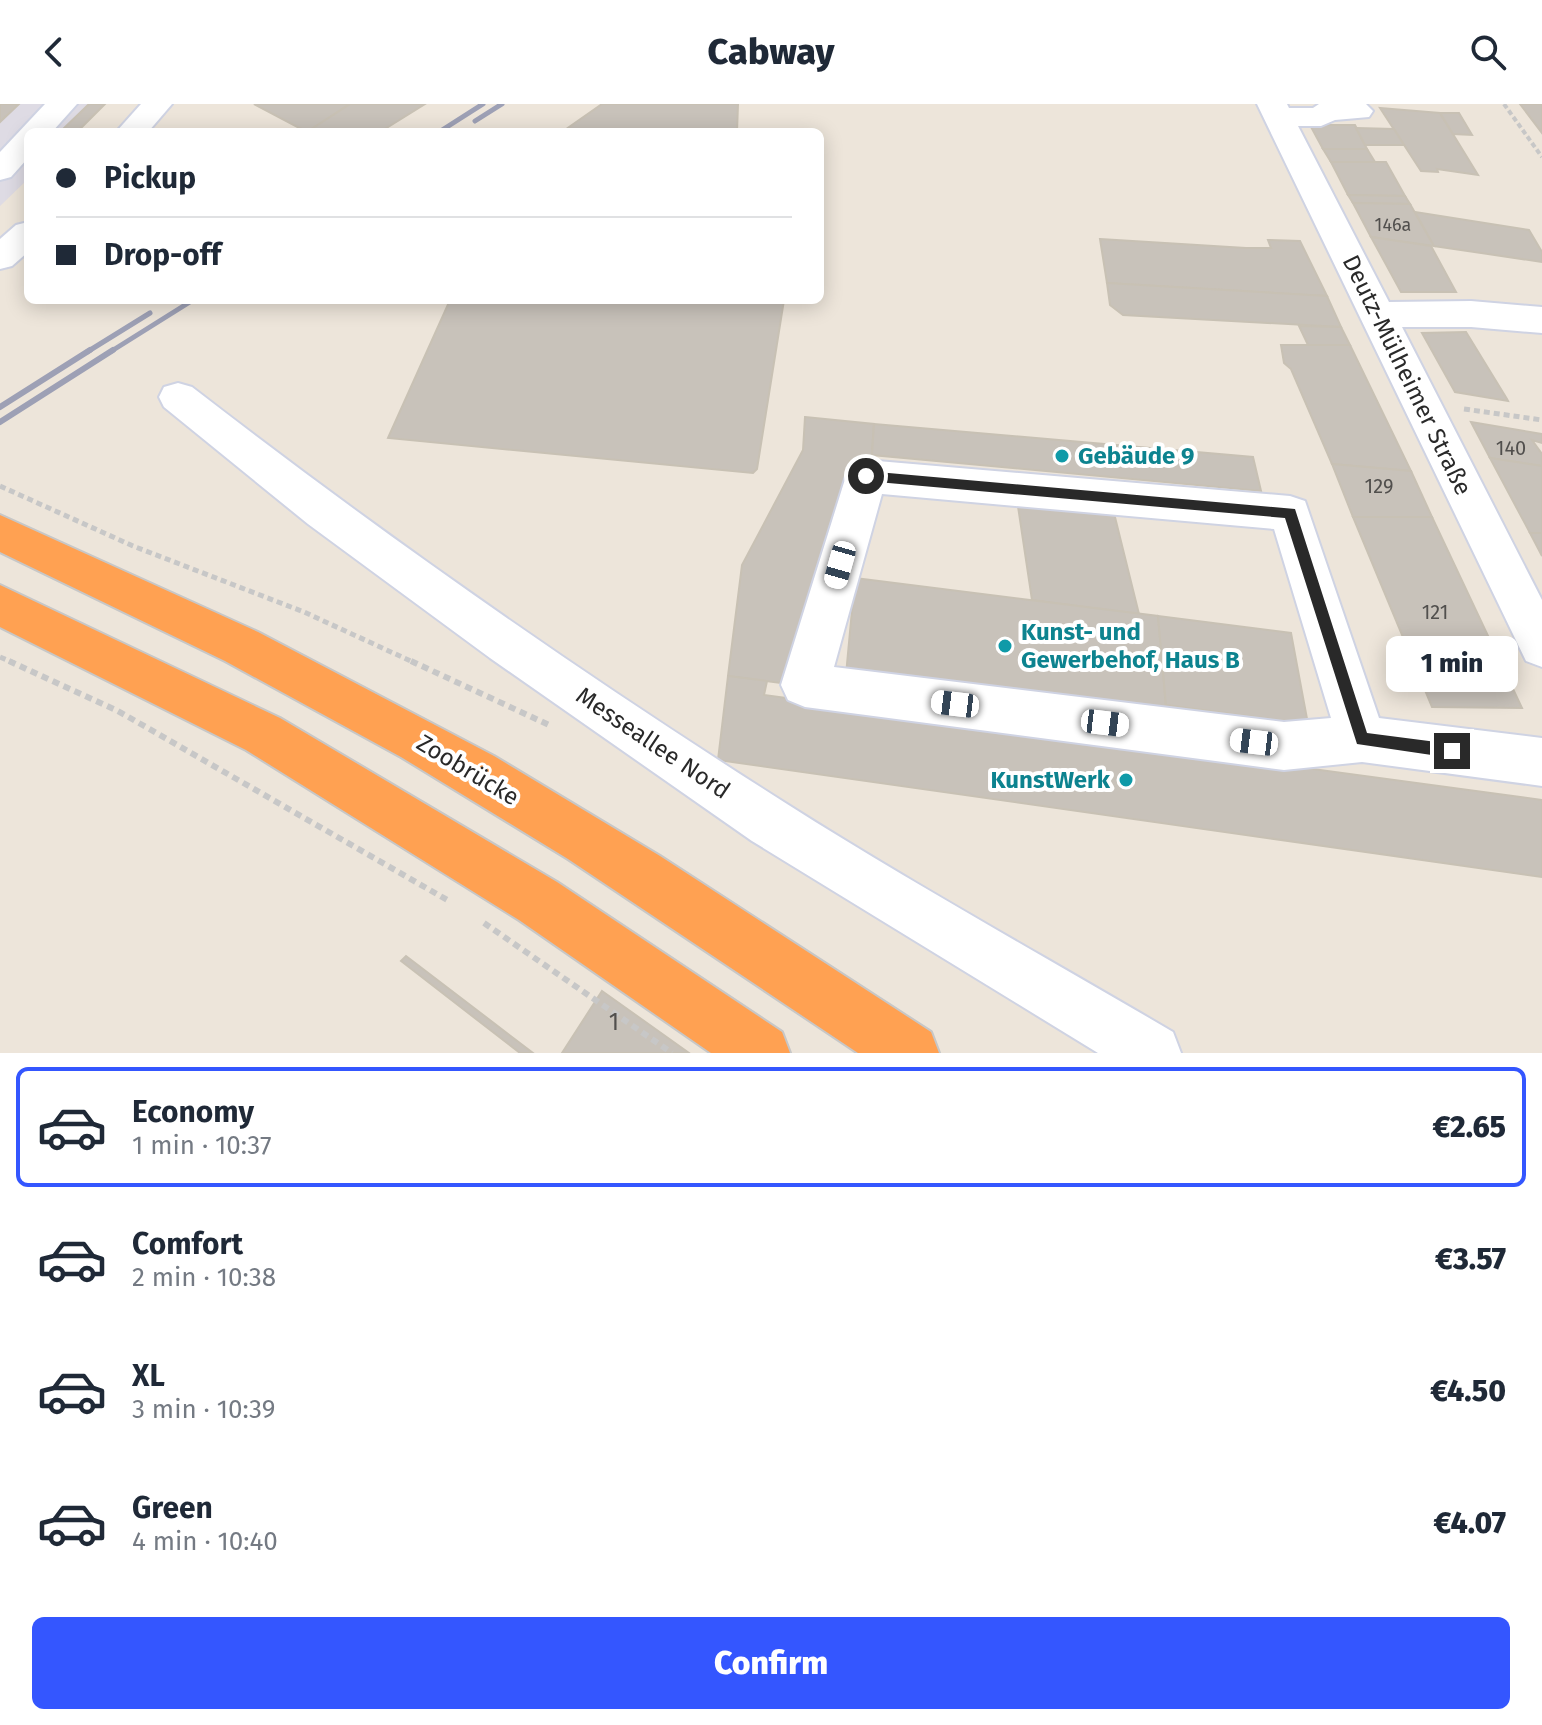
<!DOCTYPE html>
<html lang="en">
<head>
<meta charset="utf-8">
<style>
  :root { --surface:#fff; --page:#f6f6f7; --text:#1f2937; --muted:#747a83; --line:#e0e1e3; --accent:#3456ff }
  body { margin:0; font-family:"Fira Sans",sans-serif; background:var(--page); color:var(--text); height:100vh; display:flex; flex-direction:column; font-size:30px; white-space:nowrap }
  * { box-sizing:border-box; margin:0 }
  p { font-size:26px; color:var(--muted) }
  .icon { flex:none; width:44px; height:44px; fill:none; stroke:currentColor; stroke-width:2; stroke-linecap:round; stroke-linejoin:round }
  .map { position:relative; height:949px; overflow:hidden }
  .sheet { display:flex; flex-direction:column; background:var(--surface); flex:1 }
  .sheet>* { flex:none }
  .hud { position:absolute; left:24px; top:24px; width:800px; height:176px; border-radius:12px; box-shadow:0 4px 20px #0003; display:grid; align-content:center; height:176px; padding:0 32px; background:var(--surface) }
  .end { position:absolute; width:36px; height:36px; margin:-18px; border:10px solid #292929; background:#fff; box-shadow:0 0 0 4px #fff }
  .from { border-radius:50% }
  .bubble { position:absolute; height:56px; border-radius:12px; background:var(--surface); box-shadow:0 4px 20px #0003; font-size:26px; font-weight:800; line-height:56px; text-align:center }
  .car { position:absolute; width:24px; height:48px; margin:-24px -12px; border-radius:10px; box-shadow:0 0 6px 2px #0007; background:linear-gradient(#fff 24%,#345 0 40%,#fff 0 76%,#345 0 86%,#fff 0) }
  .hud b { display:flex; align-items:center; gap:28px; height:76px; font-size:30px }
  .hud b+b { border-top:2px solid var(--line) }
  .hud i { width:20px; height:20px; background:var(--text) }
  ul { padding:14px 0 0; list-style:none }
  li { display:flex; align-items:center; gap:24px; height:120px; margin:0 16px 12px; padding:0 16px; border:4px solid transparent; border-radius:12px }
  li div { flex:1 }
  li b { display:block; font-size:30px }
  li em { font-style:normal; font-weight:800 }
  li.on { border-color:var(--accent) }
  li>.icon { width:72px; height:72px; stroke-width:1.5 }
  .action { display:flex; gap:16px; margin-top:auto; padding:16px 32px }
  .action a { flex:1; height:92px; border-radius:12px; background:var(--accent); color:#fff; font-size:32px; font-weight:800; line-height:92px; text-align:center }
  header { display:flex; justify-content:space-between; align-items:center; height:104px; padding:0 32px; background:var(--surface); font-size:36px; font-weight:800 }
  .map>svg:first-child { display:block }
</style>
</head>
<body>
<header><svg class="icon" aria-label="back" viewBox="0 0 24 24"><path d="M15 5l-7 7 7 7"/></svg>Cabway<svg class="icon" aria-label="search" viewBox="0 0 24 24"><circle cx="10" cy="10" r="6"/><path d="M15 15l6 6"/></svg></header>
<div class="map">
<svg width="1542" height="949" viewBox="0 0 1542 949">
  <rect width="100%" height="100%" fill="#ede5da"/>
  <!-- industrial -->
  <polygon fill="#dedbe4" points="0,0 105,0 76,28 28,28 28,75 0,102"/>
  <!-- building -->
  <g fill="#c8c2ba" stroke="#c8c1b4" stroke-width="2">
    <polygon points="0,0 19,0 0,18"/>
    <polygon points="89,0 105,0 77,28 60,28"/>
    <polygon points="254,0 350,0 307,28"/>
    <polygon points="350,0 425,0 380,28 307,28"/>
    <polygon points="602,0 738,0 737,28 562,28"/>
    <polygon points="1520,0 1542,0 1542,29"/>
    <polygon points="1380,4 1440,9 1478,71 1437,65 1438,68 1421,67"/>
    <polygon points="1440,9 1459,9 1472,31 1453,30"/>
    <polygon points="1310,21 1355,21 1367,45 1323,45"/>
    <polygon points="1356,24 1394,25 1404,41 1365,41"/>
    <polygon points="1323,45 1367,45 1375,58 1331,58"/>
    <polygon points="1331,58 1386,58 1405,92 1348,91"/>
    <polygon points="1348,91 1405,92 1410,100 1353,99"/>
    <polygon points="1353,99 1410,100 1434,142 1371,133"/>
    <polygon points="1415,108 1529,126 1542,148 1542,158 1434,142"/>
    <polygon points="1371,133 1431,142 1456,188 1401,188"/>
    <polygon points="1100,135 1246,144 1271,144 1268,136 1300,137 1327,192 1107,179"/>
    <polygon points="1107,179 1327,192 1341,223 1123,211 1110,201"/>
    <polygon points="450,196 784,196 757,365 753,369 388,334"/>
    <polygon points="1299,222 1341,223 1350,241 1308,241"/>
    <polygon points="1466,228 1507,295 1508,297 1455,288 1422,229"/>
    <polygon points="1281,241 1350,241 1411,367 1332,360 1291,265 1284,259"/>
    <polygon points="805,313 874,320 871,360 850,357 788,580 728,572 742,461 803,346"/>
    <polygon points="1471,318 1542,330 1542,339 1532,336 1542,350 1542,362 1490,354"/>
    <polygon points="874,320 1253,353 1261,387 872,351"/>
    <polygon points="1490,354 1542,362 1542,429 1530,429"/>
    <polygon points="1332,360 1411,367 1432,413 1353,413"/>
    <polygon points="1016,389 1112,401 1139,510 1032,496"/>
    <polygon points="1353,413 1432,413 1522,604 1432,603"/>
    <polygon points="1530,429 1542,429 1542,452"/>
    <polygon points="855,474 1158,512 1167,615 846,571"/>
    <polygon points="1158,512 1291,529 1308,620 1166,601"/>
    <polygon points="728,572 767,577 764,591 1542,696 1542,773 718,656"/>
    <polygon points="406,852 533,949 520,949 401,857"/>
    <polygon points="602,887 689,949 562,949"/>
  </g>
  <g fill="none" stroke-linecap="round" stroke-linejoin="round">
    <defs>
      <g id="minor">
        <polygon points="45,0 77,0 52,28 28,28 28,54 11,73 0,76 0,48"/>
        <polygon points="141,0 172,0 148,28 116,28"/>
        <polygon points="1257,0 1287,0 1289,4 1313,4 1319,0 1366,0 1373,7 1369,13 1335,16 1321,22 1298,22 1389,198 1471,197 1542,203 1542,229 1471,223 1402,223 1542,496 1542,563 1526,557"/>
        <polygon points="28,118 28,148 12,162 0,165 0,135 16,121"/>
        <path d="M178,279L192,283C383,431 582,570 787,700C913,780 1044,852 1173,928L1181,949H1098L752,737L490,554L308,420L164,303L159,293L164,283Z"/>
        <path d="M866,356L1290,392L1305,397L1379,614L1542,634V682L1362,658L1284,666L805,603L788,596L781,581L846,372L852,360ZM882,390L1274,425L1331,614L1284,618L834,563Z"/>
      </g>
      <g id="highway">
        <polygon points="0,411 258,528 494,652 660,752 931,928 939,949 858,949 568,755 401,653 225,557 0,448"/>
        <polygon points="0,481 280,614 557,778 782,928 790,949 711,949 519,816 246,646 0,523"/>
      </g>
    </defs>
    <!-- minor casing -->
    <use href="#minor" stroke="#cfd3e3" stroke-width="4"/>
    <!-- highway casing -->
    <use href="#highway" stroke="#c7c7c7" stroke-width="4"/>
    <!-- path-far2 -->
    <polyline stroke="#c7c7c7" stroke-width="4" stroke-dasharray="5 3" stroke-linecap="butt" points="1504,0 1542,53"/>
    <!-- path-far1 -->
    <g stroke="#c7c7c7" stroke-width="5" stroke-dasharray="6 4" stroke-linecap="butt">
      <polyline points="1464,305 1542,316"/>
      <polyline points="0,382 133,442 304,508 415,559"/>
      <polyline points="0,553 14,559"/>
    </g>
    <!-- path -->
    <g stroke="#c7c7c7" stroke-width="6" stroke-dasharray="7 5" stroke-linecap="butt">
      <polyline points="9,557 118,607 449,797"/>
      <polyline points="411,557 549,621"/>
      <polyline points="484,819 672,949"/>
    </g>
    <!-- minor -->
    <use href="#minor" fill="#fff" fill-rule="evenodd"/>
    <!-- highway -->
    <use href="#highway" fill="#ffa152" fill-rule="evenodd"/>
    <!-- rail-far1 -->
    <g stroke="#9da0b5" stroke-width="5">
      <polyline points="475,17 502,0"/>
      <polyline points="439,28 483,0"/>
      <polyline points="87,248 150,209"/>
      <polyline points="110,248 193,196"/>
    </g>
    <!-- rail -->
    <g stroke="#9da0b5" stroke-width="6">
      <polyline points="0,303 90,246"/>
      <polyline points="0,318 113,246"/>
    </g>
  </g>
  <!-- route -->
  <polygon fill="#292929" points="866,367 1295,405 1367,629 1452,640 1457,642 1457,652 1452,654 1357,640 1285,414 866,377 860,372"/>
  <!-- markers -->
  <g fill="#0f9aa8" stroke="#fff" stroke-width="3">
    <circle cx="1062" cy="352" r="8"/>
    <circle cx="1005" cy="542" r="8"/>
    <circle cx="1126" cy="676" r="8"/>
  </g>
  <g text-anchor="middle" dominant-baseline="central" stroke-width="8" stroke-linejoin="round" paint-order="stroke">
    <!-- far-number labels -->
    <g font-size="18" fill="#514f4d">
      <text x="1393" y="121">146a</text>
    </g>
    <!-- number labels -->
    <g font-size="20" fill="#514f4d">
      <text x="1511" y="344">140</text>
      <text x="1379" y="382">129</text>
      <text x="1435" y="508">121</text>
    </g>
    <!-- street labels -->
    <g font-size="24" fill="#292929" stroke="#fff">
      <text transform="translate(1407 271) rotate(64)">Deutz-Mülheimer Straße</text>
      <text transform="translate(653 639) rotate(34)">Messeallee Nord</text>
      <text transform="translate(468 666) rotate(31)">Zoobrücke</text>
    </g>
    <!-- culture labels -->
    <g font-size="24" font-weight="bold" fill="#0d838f" stroke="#fff" text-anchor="start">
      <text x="1078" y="352">Gebäude 9</text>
      <text x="1021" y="528">Kunst- und<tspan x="1021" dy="28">Gewerbehof, Haus B</tspan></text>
      <text x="1110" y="676" text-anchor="end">KunstWerk</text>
    </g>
    <!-- near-number labels -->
    <g font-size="24" fill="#514f4d">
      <text x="614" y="918">1</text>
    </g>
  </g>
</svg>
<i class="end from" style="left:866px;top:372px"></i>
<i class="end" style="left:1452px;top:647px"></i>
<div class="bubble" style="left:1386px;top:532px;width:132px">1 min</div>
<i class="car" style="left:840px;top:461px;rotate:196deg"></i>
<i class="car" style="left:955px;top:600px;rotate:277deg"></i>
<i class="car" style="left:1105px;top:619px;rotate:97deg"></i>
<i class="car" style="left:1254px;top:638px;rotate:277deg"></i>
<div class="hud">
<b><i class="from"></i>Pickup</b>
<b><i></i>Drop-off</b>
</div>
</div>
<section class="sheet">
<ul>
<li class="on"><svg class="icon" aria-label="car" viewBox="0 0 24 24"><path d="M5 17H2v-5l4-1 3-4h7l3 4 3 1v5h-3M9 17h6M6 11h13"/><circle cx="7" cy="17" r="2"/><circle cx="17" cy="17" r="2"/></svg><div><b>Economy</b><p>1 min · 10:37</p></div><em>€2.65</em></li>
<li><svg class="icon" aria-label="car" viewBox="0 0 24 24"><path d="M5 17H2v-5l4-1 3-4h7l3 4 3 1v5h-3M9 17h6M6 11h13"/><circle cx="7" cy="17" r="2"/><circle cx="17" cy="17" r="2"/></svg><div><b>Comfort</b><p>2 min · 10:38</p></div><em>€3.57</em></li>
<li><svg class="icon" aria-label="car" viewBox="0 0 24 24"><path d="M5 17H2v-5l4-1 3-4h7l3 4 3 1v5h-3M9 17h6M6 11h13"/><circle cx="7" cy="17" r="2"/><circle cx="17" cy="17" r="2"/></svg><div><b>XL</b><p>3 min · 10:39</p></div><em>€4.50</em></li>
<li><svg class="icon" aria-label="car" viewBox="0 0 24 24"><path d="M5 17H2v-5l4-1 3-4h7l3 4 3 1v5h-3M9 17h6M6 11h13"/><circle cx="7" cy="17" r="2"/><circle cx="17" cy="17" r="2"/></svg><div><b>Green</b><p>4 min · 10:40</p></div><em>€4.07</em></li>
</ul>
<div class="action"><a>Confirm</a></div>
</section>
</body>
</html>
